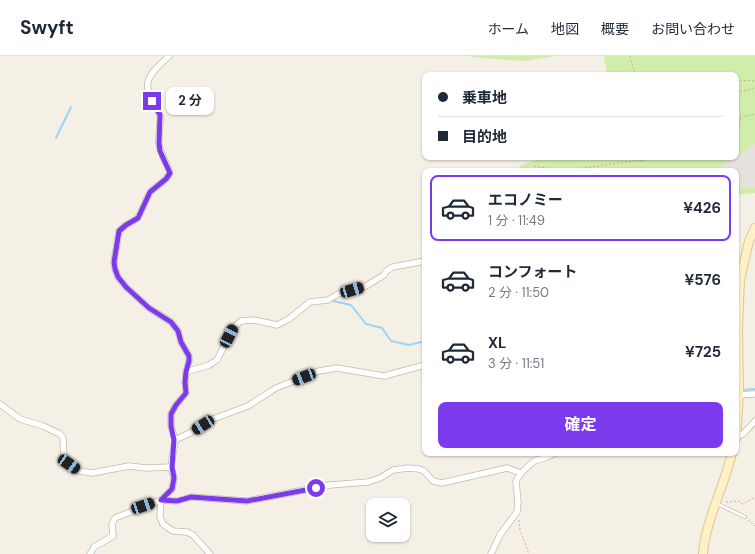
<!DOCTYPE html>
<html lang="ja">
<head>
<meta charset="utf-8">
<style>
  :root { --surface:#fff; --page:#f2f2f3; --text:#1f2937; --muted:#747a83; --line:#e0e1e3; --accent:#7c3aed }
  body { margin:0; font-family:"DM Sans","Noto Sans JP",sans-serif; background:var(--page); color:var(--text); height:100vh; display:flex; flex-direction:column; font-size:15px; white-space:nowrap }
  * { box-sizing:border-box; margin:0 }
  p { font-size:13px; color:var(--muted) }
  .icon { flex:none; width:22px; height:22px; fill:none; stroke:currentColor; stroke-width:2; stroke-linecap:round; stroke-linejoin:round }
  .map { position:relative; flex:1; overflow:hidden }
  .sheet { position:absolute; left:422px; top:112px; width:317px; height:288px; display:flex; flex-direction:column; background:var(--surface); border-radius:8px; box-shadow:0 1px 3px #0004 }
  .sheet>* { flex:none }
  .guide { position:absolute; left:422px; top:16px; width:317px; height:88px; border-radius:8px; box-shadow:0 1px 3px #0004; display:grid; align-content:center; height:88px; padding:0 16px; background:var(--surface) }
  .fabs { position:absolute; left:366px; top:442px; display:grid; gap:8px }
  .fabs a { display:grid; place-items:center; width:44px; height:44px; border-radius:8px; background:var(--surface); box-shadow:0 1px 3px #0004; font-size:20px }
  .end { position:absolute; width:18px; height:18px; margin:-9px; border:5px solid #7c3aed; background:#fff; box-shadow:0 0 0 2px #fff }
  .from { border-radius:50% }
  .bubble { position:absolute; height:28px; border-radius:8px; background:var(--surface); box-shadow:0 1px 3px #0004; font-size:13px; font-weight:700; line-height:28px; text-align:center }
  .car { position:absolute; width:12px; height:24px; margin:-12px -6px; border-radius:5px; box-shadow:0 0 3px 1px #0007; background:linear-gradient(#222 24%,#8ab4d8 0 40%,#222 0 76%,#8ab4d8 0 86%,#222 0) }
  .guide b { display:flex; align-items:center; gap:14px; height:38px; font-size:15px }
  .guide b+b { border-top:1px solid var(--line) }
  .guide i { width:10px; height:10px; background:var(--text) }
  ul { padding:7px 0 0; list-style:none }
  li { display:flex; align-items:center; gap:12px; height:66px; margin:0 8px 6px; padding:0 8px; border:2px solid transparent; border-radius:8px }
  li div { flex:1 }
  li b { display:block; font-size:15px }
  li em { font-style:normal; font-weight:700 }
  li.selected { border-color:var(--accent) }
  li>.icon { width:36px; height:36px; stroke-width:1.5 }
  .action { display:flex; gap:8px; margin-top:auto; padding:8px 16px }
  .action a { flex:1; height:46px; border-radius:8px; background:var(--accent); color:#fff; font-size:16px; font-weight:700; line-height:46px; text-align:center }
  header { display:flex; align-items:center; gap:24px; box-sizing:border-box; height:56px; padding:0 20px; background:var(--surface); border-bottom:1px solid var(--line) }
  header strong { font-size:19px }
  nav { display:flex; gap:22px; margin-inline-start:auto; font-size:14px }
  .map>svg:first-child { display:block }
</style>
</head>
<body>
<header>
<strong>Swyft</strong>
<nav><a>ホーム</a><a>地図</a><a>概要</a><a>お問い合わせ</a></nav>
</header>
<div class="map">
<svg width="755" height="498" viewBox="0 0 755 498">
  <rect width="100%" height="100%" fill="#f4f0e5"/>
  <!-- green -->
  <g fill="#d0edaa">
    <polygon points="471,0 557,0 523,5 472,1"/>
    <polygon points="604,0 755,0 755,137 736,139 736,115 706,115 705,112 682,115 520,115 515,114 524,108 545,101 736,101 736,19 607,19"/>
  </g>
  <!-- parking -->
  <polygon fill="#e5e2de" points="755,88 755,132 736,132 736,115 719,115 719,111"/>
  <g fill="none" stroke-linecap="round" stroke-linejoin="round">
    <!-- stream -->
    <g stroke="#9cd4f7" stroke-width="2">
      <polyline points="56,82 71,51"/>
      <polyline points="333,245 351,249 366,268 382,272 391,285 409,289 421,286 425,288"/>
      <polyline points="744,334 755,333"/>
    </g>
    <defs>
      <polyline id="service" points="718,448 745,461"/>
      <g id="minor">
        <path d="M169,0C162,7 150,16 148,26C145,39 158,49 160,60C161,69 158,79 159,88C160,98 167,107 170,117L166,123L150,136L138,162L126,169L119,175L114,206L115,213L118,221L126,231L149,252L171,266L178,275L181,286L189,300V305L186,316L185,326L186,337L176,349L171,358V370L175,384L171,411L174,422L172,433L161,444L160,461L163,468L167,471L173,475L187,476L193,479L210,498"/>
        <polyline points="186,316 209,309 217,304 233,272 241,265 254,264 277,269 289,263 310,246 328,244 338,238 366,230 384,219 386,215 393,211 425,205"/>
        <polyline points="736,339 755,338"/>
        <polyline points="0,348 20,363 43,370 60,378 63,382 64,403 69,409 79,415 92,417 129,410 146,412 171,411"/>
        <polyline points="736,381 743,378 755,365"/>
        <polyline points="175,384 192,376 213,363 248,350 276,332 319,315 337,312 384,320 425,309"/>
        <polyline points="90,498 94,491 113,480 112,468 115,462 161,444 177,445 191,441 247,445 330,429 368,426 380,422 393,414 408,412 419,413 424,415 433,425 442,427 507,412 521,417"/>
        <polyline points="491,498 500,479 517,456 518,446 516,425 521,417 534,405 547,401 555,397"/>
      </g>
      <g id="secondary">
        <polyline points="736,382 739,339 738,272 740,224 749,185 755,172"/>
        <path d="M703,498C706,463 724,431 732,397"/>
      </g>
    </defs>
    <!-- service casing -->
    <use href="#service" stroke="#c4baaa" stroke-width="4"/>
    <!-- minor casing -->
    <use href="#minor" stroke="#c4baaa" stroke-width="7"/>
    <!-- secondary casing -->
    <use href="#secondary" stroke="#dcc792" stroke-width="10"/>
    <!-- path -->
    <g stroke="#c4b397" stroke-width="1" stroke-dasharray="2 2" stroke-linecap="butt">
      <polyline points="630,0 635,19"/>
      <polyline points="736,24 755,25"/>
      <polyline points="736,36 752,33 755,31"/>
      <polyline points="736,59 741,61 755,58"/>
      <polyline points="736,70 739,69 741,62"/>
      <polyline points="628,101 626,106 646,104 653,101"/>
      <polyline points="534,110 562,115 626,106"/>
      <polyline points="726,446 738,445 743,448 755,441"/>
      <polyline points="519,464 520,474 529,498"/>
      <polyline points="748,464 755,470"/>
    </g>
    <!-- service -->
    <use href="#service" stroke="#fff" stroke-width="2.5"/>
    <!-- minor -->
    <use href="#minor" stroke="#fff" stroke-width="5.5"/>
    <!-- secondary -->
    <use href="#secondary" stroke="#fff0c5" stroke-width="8"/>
  </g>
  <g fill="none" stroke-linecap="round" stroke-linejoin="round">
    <!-- route -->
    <polyline stroke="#7c3aed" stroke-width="5" points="152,45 160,59 159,87 160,95 170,117 166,123 150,136 138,162 126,169 119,175 114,206 115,213 118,221 126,231 149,252 171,266 178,275 181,286 189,300 189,305 186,316 185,326 186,337 176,349 171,358 171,370 174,384 172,411 174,422 172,433 161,444 177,445 191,441 247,445 316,432"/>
  </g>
</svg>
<div class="fabs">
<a><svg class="icon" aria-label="layers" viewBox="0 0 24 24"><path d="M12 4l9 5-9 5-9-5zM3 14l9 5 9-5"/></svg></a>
</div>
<i class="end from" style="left:316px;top:432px"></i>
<i class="end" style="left:152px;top:45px"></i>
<div class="bubble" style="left:166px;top:31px;width:48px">2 分</div>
<i class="car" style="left:352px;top:234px;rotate:74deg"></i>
<i class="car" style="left:229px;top:280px;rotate:27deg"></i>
<i class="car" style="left:304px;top:321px;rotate:249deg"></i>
<i class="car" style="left:203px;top:369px;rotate:237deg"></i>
<i class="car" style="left:69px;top:408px;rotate:125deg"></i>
<i class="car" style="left:143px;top:450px;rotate:72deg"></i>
<div class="guide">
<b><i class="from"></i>乗車地</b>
<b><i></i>目的地</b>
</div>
<section class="sheet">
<ul>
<li class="selected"><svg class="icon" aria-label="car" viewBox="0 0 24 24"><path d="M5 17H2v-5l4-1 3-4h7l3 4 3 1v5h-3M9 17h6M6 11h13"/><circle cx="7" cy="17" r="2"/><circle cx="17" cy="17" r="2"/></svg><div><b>エコノミー</b><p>1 分 · 11:49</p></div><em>¥426</em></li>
<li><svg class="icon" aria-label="car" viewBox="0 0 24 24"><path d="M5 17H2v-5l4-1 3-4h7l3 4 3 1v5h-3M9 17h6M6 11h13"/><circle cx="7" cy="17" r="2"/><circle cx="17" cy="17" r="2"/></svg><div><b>コンフォート</b><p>2 分 · 11:50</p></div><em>¥576</em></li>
<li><svg class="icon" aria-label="car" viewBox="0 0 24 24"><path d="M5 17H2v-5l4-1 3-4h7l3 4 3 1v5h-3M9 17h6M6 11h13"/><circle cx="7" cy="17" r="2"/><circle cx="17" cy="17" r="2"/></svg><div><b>XL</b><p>3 分 · 11:51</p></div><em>¥725</em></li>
</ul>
<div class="action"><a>確定</a></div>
</section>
</div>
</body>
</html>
